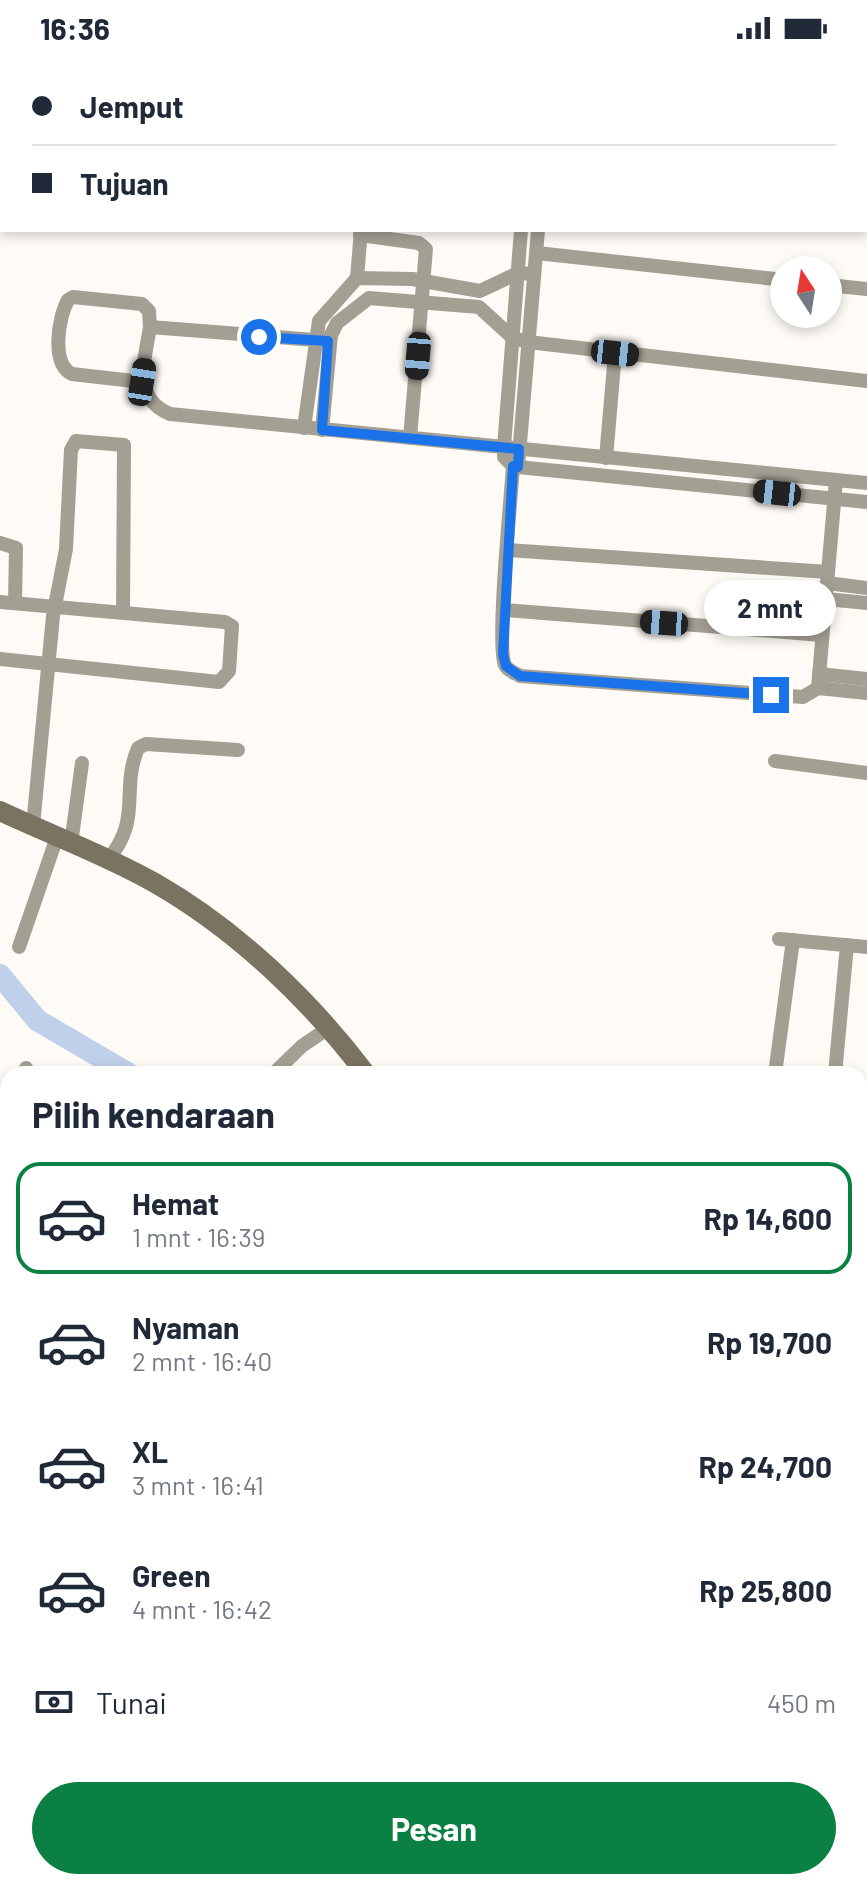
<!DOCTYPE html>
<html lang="id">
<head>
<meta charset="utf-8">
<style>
  :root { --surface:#fff; --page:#f2f2f3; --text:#1f2937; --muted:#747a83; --line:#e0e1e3; --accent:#0b8043 }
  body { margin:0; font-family:Barlow,sans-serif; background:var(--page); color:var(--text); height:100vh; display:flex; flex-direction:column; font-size:30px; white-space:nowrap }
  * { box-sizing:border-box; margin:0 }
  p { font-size:26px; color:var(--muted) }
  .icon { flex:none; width:44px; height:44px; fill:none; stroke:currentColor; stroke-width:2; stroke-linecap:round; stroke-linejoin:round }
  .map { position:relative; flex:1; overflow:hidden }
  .details { position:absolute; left:0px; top:1010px; width:868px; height:824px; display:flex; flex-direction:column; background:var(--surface); border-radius:24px 24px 0 0; box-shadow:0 4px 12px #0003 }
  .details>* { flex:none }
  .hud { position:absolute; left:0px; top:0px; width:868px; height:176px; box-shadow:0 4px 12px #0003; display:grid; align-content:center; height:176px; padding:0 32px; background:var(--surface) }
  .needle { width:52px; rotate:348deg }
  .buttons { position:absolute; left:770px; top:200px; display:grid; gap:16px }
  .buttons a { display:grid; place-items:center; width:72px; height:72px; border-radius:50%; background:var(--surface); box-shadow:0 4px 12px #0003; font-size:40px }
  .end { position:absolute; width:36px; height:36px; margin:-18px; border:10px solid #1a73e8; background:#fff; box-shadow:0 0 0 4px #fff }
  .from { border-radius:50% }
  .bubble { position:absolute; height:56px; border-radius:28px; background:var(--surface); box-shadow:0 4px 12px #0003; font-size:26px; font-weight:700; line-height:56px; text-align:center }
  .car { position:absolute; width:24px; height:48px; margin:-24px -12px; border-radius:10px; box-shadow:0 0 6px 2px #0007; background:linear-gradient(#222 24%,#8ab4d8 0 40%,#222 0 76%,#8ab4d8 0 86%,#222 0) }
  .hud b { display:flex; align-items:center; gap:28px; height:76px; font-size:30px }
  .hud b+b { border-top:2px solid var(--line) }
  .hud i { width:20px; height:20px; background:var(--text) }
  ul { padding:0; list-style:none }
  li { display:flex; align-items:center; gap:24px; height:112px; margin:0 16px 12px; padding:0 16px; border:4px solid transparent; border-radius:24px }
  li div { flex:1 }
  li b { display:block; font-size:30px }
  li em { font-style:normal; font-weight:700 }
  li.selected { border-color:var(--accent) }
  li>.icon { width:72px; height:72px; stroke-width:1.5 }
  h2 { padding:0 32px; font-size:36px; line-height:96px }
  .pay { display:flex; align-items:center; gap:20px; height:88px; padding:0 32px; font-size:30px }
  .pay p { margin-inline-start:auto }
  .button { display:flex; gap:16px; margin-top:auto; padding:16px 32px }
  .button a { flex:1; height:92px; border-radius:48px; background:var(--accent); color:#fff; font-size:32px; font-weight:700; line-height:92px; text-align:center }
  .status { display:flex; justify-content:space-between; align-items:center; height:56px; padding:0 40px; background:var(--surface); direction:ltr }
  .status svg { height:22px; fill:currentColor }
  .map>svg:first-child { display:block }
</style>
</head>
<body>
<div class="status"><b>16:36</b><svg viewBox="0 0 49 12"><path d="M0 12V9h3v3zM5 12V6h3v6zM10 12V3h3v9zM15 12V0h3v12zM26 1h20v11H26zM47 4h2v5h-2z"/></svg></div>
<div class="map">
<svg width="867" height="1834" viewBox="0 0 867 1834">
  <rect width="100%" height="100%" fill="#fefaf5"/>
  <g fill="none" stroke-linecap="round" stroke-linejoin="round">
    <!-- river -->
    <g stroke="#bfd0ea" stroke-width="22">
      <polyline points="0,919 37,964 129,1018"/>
      <polyline points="0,1482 8,1482"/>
      <polyline points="561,1826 570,1834"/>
    </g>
    <!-- street -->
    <g stroke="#a49f93" stroke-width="14">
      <polyline points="644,2 644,0"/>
      <polyline points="662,2 663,0"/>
      <polyline points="761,2 761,0"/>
      <path d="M538,174L518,411L513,410C511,441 496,591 505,609C508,615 515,617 520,620L803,641L818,632L836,424"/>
      <polyline points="360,179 419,187 426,193 410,382"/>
      <polyline points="537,197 784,224"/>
      <polyline points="357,222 361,174"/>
      <polyline points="828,229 867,233"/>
      <path d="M150,271C145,304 131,342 170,358L867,427"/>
      <path d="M142,326L72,318C51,308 58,262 68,244L73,241L142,248L149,255L150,271L328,285"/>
      <polyline points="304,372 319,265 357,222 412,223 480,235 518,217 534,218"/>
      <polyline points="322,374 331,279 337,267 369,242 479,251 513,282 528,286 867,325"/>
      <polyline points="606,402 615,297"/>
      <polyline points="513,410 504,401 504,391 521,174"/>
      <polyline points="518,411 867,446"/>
      <polyline points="0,487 16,492 15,547"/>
      <polyline points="507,494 828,516"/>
      <polyline points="827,527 867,532"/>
      <polyline points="826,543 867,547"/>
      <polyline points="0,546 225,566 232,570 229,615 219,626 0,603"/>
      <polyline points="505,554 822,579"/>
      <polyline points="819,618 867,623"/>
      <polyline points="818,632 867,637"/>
      <polyline points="775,705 867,717"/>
      <polyline points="33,770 53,560 66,493 71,394 76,385 124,389 123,556"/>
      <polyline points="71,788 82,707"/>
      <path d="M107,805C143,763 120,735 138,692L146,688L238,694"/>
      <polyline points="779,883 867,891"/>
      <polyline points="19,891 57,781"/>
      <polyline points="24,1018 26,1012"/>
      <polyline points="273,1018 302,990 330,971"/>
      <polyline points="775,1018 793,884"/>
      <polyline points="835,1018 847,889"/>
      <polyline points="1,1070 8,1055"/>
      <polyline points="0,1192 8,1196"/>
      <polyline points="860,1242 867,1206"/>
      <polyline points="860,1305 867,1306"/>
      <polyline points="0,1311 8,1282"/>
      <polyline points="0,1362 8,1359"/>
      <polyline points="0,1420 8,1419"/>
      <polyline points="860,1468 867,1469"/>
      <polyline points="0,1475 8,1474"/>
      <polyline points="0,1540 8,1543"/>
      <polyline points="0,1590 8,1593"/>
      <polyline points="0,1654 8,1656"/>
      <polyline points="0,1749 8,1723"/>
      <polyline points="860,1813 867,1816"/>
      <polyline points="0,1819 8,1821"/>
      <polyline points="235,1826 253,1834"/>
      <polyline points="393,1826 412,1834"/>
      <polyline points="30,1834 33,1826"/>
      <polyline points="172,1834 173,1826"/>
      <polyline points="286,1834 290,1826"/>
      <polyline points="349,1834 353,1826"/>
      <polyline points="434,1834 437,1826"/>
      <polyline points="739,1834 745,1826"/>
    </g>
    <!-- secondary -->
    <g stroke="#7b7362" stroke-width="20">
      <path d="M0,755C51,779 106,799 155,827C237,874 310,944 366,1018"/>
      <polyline points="860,1744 867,1748"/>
    </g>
  </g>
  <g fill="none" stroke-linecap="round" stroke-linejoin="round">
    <!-- route -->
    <polyline stroke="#1a73e8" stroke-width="10" points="259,281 328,285 322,374 519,393 518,411 513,410 503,598 506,610 520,620 771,639"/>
  </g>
</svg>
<div class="buttons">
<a><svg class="needle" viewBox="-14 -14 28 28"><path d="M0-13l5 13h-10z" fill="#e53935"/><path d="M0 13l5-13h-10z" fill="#747a83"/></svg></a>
</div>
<i class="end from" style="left:259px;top:281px"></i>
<i class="end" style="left:771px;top:639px"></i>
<div class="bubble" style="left:704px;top:524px;width:132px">2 mnt</div>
<i class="car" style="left:615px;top:297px;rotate:96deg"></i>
<i class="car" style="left:418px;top:300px;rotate:185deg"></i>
<i class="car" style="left:142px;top:326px;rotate:9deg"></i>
<i class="car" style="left:777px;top:437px;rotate:276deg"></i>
<i class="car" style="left:664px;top:567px;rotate:274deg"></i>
<div class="hud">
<b><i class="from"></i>Jemput</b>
<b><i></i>Tujuan</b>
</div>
<section class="details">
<h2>Pilih kendaraan</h2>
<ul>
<li class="selected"><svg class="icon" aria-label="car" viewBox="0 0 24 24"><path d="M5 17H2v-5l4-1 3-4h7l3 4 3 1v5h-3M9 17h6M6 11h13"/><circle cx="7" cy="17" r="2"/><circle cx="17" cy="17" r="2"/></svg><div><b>Hemat</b><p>1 mnt · 16:39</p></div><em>Rp 14,600</em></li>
<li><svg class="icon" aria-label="car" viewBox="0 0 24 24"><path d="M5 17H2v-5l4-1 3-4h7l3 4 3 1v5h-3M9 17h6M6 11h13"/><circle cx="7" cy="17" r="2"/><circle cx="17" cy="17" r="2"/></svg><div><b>Nyaman</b><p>2 mnt · 16:40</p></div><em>Rp 19,700</em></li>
<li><svg class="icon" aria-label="car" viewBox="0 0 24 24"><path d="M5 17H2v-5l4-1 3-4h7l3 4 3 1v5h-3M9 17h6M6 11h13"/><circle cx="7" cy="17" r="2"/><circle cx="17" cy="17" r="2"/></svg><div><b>XL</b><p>3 mnt · 16:41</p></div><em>Rp 24,700</em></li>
<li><svg class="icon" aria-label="car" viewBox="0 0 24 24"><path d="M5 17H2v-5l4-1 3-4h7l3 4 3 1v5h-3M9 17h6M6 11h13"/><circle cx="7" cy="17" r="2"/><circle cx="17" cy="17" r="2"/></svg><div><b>Green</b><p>4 mnt · 16:42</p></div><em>Rp 25,800</em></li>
</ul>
<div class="pay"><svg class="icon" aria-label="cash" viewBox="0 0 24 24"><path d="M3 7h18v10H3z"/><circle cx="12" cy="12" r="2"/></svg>Tunai<p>450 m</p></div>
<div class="button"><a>Pesan</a></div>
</section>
</div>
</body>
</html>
